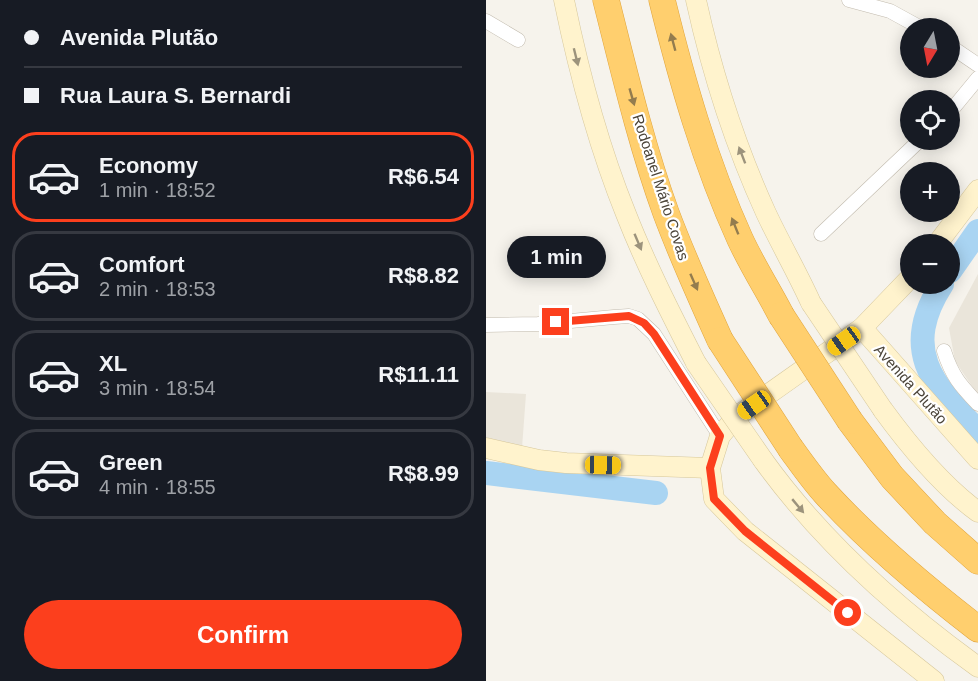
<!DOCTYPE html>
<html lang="en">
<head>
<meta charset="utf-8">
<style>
  :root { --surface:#171b24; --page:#242831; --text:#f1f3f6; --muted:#9ea1a6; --line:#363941; --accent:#fc3f1d }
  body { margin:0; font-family:Helvetica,sans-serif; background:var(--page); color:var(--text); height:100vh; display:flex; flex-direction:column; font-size:22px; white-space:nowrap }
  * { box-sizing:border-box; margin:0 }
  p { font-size:20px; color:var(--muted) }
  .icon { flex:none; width:33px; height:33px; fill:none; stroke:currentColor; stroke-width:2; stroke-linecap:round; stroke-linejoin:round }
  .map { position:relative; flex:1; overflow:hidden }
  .drawer { display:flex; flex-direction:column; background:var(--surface); width:486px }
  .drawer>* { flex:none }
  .banner { display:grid; align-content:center; height:132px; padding:0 24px; background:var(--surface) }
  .needle { width:39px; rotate:190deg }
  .fabs { position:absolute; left:414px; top:18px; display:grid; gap:12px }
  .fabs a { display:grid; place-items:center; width:60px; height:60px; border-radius:50%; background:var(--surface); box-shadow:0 3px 15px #0003; font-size:30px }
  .end { position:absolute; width:27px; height:27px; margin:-14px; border:8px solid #fc3f1d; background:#fff; box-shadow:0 0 0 3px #fff }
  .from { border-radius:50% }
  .bubble { position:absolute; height:42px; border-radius:21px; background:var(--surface); box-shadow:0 3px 15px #0003; font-size:20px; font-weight:600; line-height:42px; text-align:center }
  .car { position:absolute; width:18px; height:36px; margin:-18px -9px; border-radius:8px; box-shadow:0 0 4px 2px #0007; background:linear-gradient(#f5c518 24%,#345 0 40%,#f5c518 0 76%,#345 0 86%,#f5c518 0) }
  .banner b { display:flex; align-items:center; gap:21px; height:57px; font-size:22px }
  .banner b+b { border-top:2px solid var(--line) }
  .banner i { width:15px; height:15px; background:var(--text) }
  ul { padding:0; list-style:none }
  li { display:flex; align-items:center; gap:18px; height:90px; margin:0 12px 9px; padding:0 12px; border:3px solid var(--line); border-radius:24px }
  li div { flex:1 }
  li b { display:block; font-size:22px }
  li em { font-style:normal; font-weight:600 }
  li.selected { border-color:var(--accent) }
  li>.icon { width:54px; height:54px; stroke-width:1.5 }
  .action { display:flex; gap:12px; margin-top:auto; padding:12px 24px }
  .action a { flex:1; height:69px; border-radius:36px; background:var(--accent); color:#fff; font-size:24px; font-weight:600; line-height:69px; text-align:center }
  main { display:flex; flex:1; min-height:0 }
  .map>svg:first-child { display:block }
</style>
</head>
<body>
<main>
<section class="drawer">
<div class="banner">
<b><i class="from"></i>Avenida Plutão</b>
<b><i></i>Rua Laura S. Bernardi</b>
</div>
<ul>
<li class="selected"><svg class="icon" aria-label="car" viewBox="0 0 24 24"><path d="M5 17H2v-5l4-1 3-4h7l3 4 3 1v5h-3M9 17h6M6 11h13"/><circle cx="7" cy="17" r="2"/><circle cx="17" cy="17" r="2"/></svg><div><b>Economy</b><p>1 min · 18:52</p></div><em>R$6.54</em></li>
<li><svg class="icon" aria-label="car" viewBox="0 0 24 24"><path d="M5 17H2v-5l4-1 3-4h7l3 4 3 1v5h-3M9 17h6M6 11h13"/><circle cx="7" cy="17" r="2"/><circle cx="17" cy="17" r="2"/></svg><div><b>Comfort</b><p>2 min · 18:53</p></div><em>R$8.82</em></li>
<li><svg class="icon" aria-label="car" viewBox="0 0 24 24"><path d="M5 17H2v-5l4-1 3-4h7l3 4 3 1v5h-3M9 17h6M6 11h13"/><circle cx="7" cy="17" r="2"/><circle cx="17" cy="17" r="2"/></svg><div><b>XL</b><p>3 min · 18:54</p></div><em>R$11.11</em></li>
<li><svg class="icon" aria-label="car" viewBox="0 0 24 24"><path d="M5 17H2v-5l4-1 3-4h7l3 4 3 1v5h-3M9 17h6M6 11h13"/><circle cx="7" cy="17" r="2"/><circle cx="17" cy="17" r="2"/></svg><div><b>Green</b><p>4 min · 18:55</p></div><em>R$8.99</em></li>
</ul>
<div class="action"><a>Confirm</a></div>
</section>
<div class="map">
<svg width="492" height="681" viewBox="0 0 492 681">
  <rect width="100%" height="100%" fill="#f6f3ec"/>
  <!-- residential -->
  <g fill="#eae5da">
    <polygon points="492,274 492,395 469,361 463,328"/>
    <polygon points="0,392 40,394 36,448 0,440"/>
  </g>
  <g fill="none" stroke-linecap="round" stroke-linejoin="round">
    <!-- river -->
    <g stroke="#a9d4f2" stroke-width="24">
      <polyline points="464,271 492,231"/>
      <path d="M456,284C415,348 444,384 492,431"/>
      <polyline points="0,473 170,493"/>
    </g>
    <defs>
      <g id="street">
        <polyline points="363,0 404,11 435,28"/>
        <polyline points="0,21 32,40"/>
        <polyline points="464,46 492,65"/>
        <polyline points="464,112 492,78"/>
        <polyline points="335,234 434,140"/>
        <polyline points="0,325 52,324 128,317 143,316 152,319 168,334 234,436"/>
        <path d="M458,351C466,376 474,385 492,404"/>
      </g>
      <g id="secondary">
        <path d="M78,0C93,73 112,145 140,214C160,265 185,314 210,363"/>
        <path d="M210,0C226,73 249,145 280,213C294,243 311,272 325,303"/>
        <polyline points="451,244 492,190"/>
        <polyline points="424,278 376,328 250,417 234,436 224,468 228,499 259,531 448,681"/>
        <polyline points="376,328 492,459"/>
        <path d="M397,410C424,447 455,485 492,512"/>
        <polyline points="0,448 53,460 80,463 224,468"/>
        <path d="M277,460C336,542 410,608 492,667"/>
      </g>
      <g id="highway">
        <path d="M120,0C138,71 155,144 180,213C196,256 215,298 234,340"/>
        <path d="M176,0C196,81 219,162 254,239C266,265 282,290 295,315"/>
        <polyline points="364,421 406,477 449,523 492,561"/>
        <path d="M305,449C316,464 327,480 339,493C383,541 440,589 492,629"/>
      </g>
    </defs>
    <!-- street casing -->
    <use href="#street" stroke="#c2bbae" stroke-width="15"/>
    <!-- secondary casing -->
    <use href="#secondary" stroke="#d6c79b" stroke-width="21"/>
    <!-- highway casing -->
    <use href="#highway" stroke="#e0a43c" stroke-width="27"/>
    <!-- street -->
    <use href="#street" stroke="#fff" stroke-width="14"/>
    <!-- secondary -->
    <use href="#secondary" stroke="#fff3cd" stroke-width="20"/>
    <!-- highway -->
    <use href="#highway" stroke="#ffcf6e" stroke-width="26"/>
    <defs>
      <g id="secondary-bridge">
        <polyline points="325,303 397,410"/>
        <polyline points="210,363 277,460"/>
      </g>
      <g id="highway-bridge">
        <polyline points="295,315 364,421"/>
        <polyline points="234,340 305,449"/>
      </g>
    </defs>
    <!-- secondary-bridge casing -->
    <use href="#secondary-bridge" stroke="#d6c79b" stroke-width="21" stroke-linecap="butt"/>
    <!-- highway-bridge casing -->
    <use href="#highway-bridge" stroke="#e0a43c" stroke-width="27" stroke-linecap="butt"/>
    <!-- secondary-bridge -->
    <use href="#secondary-bridge" stroke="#fff3cd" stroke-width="20"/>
    <!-- highway-bridge -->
    <use href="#highway-bridge" stroke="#ffcf6e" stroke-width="26"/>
  </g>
  <!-- one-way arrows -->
  <defs><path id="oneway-solid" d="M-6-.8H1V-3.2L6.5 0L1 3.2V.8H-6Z" transform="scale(1.5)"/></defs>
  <g fill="#937c4e">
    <use href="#oneway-solid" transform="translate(187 42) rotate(-105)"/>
    <use href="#oneway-solid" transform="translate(146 97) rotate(74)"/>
    <use href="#oneway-solid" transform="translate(249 226) rotate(-112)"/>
    <use href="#oneway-solid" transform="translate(208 282) rotate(66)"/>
  </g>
  <g fill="#9c937c">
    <use href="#oneway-solid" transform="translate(90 57) rotate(76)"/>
    <use href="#oneway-solid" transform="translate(256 155) rotate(-111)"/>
    <use href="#oneway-solid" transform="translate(152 242) rotate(67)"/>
    <use href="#oneway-solid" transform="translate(312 506) rotate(50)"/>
  </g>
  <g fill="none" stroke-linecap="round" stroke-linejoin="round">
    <!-- route -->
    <polyline stroke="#fc3f1d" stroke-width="8" points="70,322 143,316 158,323 168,334 234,436 224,468 228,499 259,531 362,613"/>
  </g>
  <g text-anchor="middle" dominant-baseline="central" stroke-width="4.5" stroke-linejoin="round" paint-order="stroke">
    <!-- street labels -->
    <g font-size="15" fill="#4b4439" stroke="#fff">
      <text transform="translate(175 187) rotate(72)">Rodoanel Mário Covas</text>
      <text transform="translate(425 384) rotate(48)">Avenida Plutão</text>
    </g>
  </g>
</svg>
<div class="fabs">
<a><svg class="needle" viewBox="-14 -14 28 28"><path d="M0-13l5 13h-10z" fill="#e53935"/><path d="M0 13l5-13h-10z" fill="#9ea1a6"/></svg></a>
<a><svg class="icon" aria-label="locate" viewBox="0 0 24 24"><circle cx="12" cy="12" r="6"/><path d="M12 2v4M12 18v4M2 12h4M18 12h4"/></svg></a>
<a>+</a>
<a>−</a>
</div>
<i class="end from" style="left:362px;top:613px"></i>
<i class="end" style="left:70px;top:322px"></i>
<div class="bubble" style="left:21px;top:236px;width:99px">1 min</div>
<i class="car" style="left:358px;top:341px;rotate:235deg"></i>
<i class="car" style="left:268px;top:405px;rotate:235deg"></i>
<i class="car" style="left:117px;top:465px;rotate:91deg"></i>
</div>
</main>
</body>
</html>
